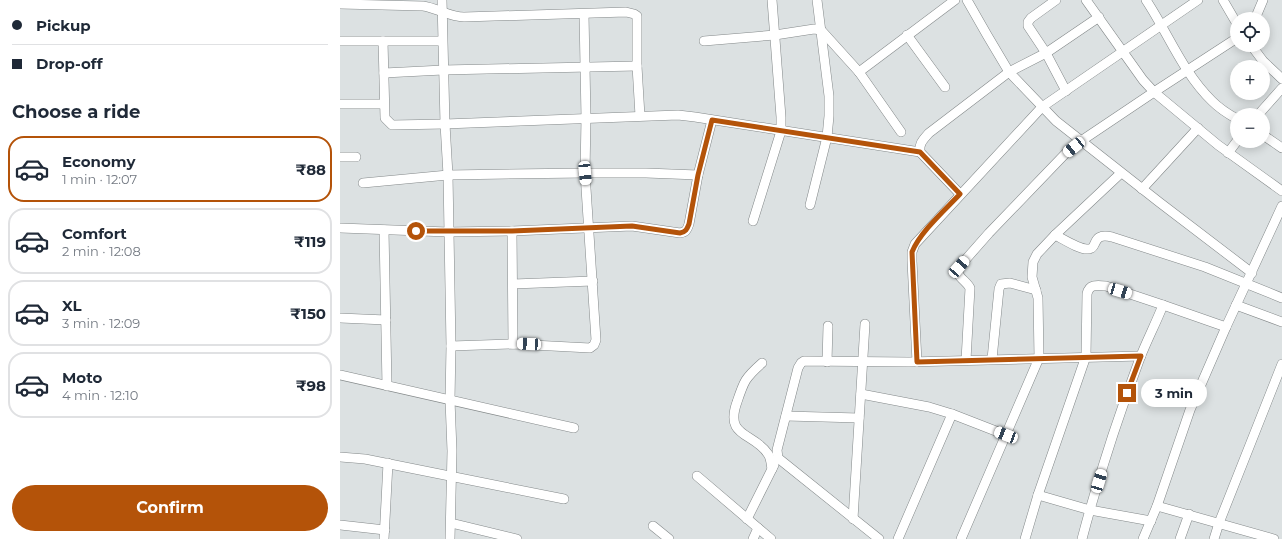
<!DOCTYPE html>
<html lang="en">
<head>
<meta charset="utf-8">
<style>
  :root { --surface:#fff; --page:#f2f2f3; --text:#1f2937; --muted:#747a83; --line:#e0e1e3; --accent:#b45309 }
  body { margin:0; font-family:Montserrat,sans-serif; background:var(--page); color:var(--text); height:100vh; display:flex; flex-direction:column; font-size:15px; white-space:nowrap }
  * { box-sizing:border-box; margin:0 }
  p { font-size:13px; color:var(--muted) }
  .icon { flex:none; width:22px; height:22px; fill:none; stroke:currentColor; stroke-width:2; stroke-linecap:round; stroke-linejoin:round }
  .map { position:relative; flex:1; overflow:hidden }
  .panel { display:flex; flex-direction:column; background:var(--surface); width:340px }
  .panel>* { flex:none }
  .top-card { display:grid; align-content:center; height:88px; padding:0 12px; background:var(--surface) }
  .controls { position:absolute; left:890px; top:12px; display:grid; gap:8px }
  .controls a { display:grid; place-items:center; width:40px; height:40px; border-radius:50%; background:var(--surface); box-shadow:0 2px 10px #0003; font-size:20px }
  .end { position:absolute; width:18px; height:18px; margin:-9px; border:5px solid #b45309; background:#fff; box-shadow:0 0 0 2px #fff }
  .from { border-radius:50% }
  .bubble { position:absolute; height:28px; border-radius:14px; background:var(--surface); box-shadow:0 2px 10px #0003; font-size:13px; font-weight:700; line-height:28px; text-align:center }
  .car { position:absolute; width:12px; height:24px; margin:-12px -6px; border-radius:5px; box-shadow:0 0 3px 1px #0007; background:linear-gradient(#fff 24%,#345 0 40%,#fff 0 76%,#345 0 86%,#fff 0) }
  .top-card b { display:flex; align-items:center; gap:14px; height:38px; font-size:15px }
  .top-card b+b { border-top:1px solid var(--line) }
  .top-card i { width:10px; height:10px; background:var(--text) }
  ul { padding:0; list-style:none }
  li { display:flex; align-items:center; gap:12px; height:66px; margin:0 8px 6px; padding:0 4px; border:2px solid var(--line); border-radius:16px }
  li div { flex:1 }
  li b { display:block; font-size:15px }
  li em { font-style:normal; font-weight:700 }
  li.current { border-color:var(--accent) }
  li>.icon { width:36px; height:36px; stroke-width:1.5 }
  h2 { padding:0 12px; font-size:18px; line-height:48px }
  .cta { display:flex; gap:8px; margin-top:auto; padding:8px 12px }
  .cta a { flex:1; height:46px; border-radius:24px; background:var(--accent); color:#fff; font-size:16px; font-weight:700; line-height:46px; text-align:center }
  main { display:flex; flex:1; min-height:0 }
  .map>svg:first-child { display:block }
</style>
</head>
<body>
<main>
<section class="panel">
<div class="top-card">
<b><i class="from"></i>Pickup</b>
<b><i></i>Drop-off</b>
</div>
<h2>Choose a ride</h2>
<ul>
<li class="current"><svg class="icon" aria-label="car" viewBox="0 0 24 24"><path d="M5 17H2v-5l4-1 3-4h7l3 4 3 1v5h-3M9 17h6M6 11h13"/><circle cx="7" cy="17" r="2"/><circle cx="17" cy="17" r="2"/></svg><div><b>Economy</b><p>1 min · 12:07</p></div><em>₹88</em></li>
<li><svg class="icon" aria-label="car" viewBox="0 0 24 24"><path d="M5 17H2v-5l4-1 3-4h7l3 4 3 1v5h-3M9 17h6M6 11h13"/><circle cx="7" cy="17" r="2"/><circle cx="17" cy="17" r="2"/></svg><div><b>Comfort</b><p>2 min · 12:08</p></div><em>₹119</em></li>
<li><svg class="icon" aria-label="car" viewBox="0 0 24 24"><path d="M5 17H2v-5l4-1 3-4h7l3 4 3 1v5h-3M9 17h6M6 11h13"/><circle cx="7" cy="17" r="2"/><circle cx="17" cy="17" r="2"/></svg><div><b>XL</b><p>3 min · 12:09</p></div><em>₹150</em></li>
<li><svg class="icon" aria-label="car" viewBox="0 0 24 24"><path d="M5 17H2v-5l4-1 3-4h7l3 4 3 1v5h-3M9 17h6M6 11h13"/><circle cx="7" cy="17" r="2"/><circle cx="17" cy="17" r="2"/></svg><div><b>Moto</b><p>4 min · 12:10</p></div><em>₹98</em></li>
</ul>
<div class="cta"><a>Confirm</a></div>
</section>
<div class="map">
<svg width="942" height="539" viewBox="0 0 942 539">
  <rect width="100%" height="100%" fill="#dce1e2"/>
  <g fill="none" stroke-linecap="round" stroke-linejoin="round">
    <defs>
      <g id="minor">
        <polyline points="102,0 105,124 108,175 111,346 110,400 112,451 110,539"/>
        <polyline points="627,0 647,35 669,72 716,121 819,202 912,273"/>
        <polyline points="716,0 691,18 688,22 688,26 706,53 726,91"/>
        <polyline points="746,0 803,80 814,92 878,145 942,191"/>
        <path d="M806,0C828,33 843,73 872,101C879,108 888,114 897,119"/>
        <polyline points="883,0 897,24"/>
        <path d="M0,4L83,6C97,8 110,17 124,17L286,12L294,14L297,16V66L300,116"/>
        <polyline points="915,19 923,0"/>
        <polyline points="567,35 605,87"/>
        <polyline points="0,41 102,41"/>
        <polyline points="43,41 45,118 52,125 105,124 338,115 355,117 580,152"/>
        <polyline points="364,41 435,35 474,29 481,30 519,72 561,132"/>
        <polyline points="911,45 923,61 942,79"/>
        <polyline points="519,72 615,0"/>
        <polyline points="44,73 103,70 297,66"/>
        <polyline points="0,104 44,104"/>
        <polyline points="918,115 942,88"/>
        <polyline points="923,135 942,148"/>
        <polyline points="888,153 897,141"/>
        <polyline points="0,157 16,157"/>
        <polyline points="23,183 108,175 245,173 306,173 358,175"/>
        <polyline points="802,189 858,128"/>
        <path d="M620,194L580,152C579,143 583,140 589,133L669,72L706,53L759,17"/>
        <polyline points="470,205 487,137 489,116 489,96 477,0"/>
        <polyline points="413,221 441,131 441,117 432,0"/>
        <path d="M0,228L108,232L172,231L292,226L340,233C346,232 347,230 349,224L358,175L372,120"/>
        <polyline points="44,230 47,386"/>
        <polyline points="172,231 173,344"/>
        <path d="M715,235C723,239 740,250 748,249C759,249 750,232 772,237L865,267L942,298"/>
        <polyline points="173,284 253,281"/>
        <polyline points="896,305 942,322"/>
        <polyline points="0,318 46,320"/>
        <polyline points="111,346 173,344 250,348 254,345 256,340 245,173 246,118 244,14"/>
        <polyline points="652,359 659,289 661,284 670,283 696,290"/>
        <path d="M626,360L630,288C626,280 615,277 619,267L649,233L726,153L741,141L814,92L897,38"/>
        <polyline points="487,362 488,326"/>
        <polyline points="577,362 572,261 572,252 575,244 702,107 858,0"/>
        <path d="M422,363C405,378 404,381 397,402C384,438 414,432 428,454C431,458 431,464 432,469"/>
        <polyline points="0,375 234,428"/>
        <polyline points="521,394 589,407 612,414 666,435"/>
        <polyline points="446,416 519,418"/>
        <polyline points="0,457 25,459 224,499"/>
        <polyline points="357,476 431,539"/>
        <polyline points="698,495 750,510 811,521"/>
        <polyline points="817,506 934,539"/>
        <polyline points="407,519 434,465"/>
        <polyline points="513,519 525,324"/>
        <polyline points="111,523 177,539"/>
        <polyline points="0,525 45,530"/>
        <polyline points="313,526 329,539"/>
        <polyline points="44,539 48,463"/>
        <polyline points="413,539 418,528"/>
        <polyline points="539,539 438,458 437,450 458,368 461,363 464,361 569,362 801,356"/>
        <polyline points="558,539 612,414"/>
        <polyline points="621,539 699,358 698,298 692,277 693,262 697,254 715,235 781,173"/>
        <path d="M685,539L698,495L746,356L747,294C749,284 757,285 766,286L823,305L886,327"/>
        <path d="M742,539C758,478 778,417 800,358C807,340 816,323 823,305"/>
        <polyline points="803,539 817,506 850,410 886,327 942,206"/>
        <polyline points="840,539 849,514"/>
        <polyline points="874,539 879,523 942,364"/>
      </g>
    </defs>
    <!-- minor casing -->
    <use href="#minor" stroke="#838889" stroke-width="10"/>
    <!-- minor -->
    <use href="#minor" stroke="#fff" stroke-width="9"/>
  </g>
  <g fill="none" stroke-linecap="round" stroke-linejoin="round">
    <!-- route -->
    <path stroke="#b45309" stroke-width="5" d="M76,231H172L292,226L340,233C346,232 347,229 349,224L358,175L372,120L580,152L620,194C605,210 580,232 572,252L577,362L801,356L787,393"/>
  </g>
</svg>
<div class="controls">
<a><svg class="icon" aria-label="locate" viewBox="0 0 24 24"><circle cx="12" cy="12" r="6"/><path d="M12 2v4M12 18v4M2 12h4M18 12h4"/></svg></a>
<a>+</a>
<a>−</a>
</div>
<i class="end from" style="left:76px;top:231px"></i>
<i class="end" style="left:787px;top:393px"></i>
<div class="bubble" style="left:801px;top:379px;width:66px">3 min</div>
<i class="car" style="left:734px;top:147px;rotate:231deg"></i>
<i class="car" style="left:245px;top:173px;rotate:175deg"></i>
<i class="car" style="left:619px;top:267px;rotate:41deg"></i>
<i class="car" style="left:780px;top:291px;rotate:107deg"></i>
<i class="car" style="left:189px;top:344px;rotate:273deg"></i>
<i class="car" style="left:666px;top:435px;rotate:291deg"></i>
<i class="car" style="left:759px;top:481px;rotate:17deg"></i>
</div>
</main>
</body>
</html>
